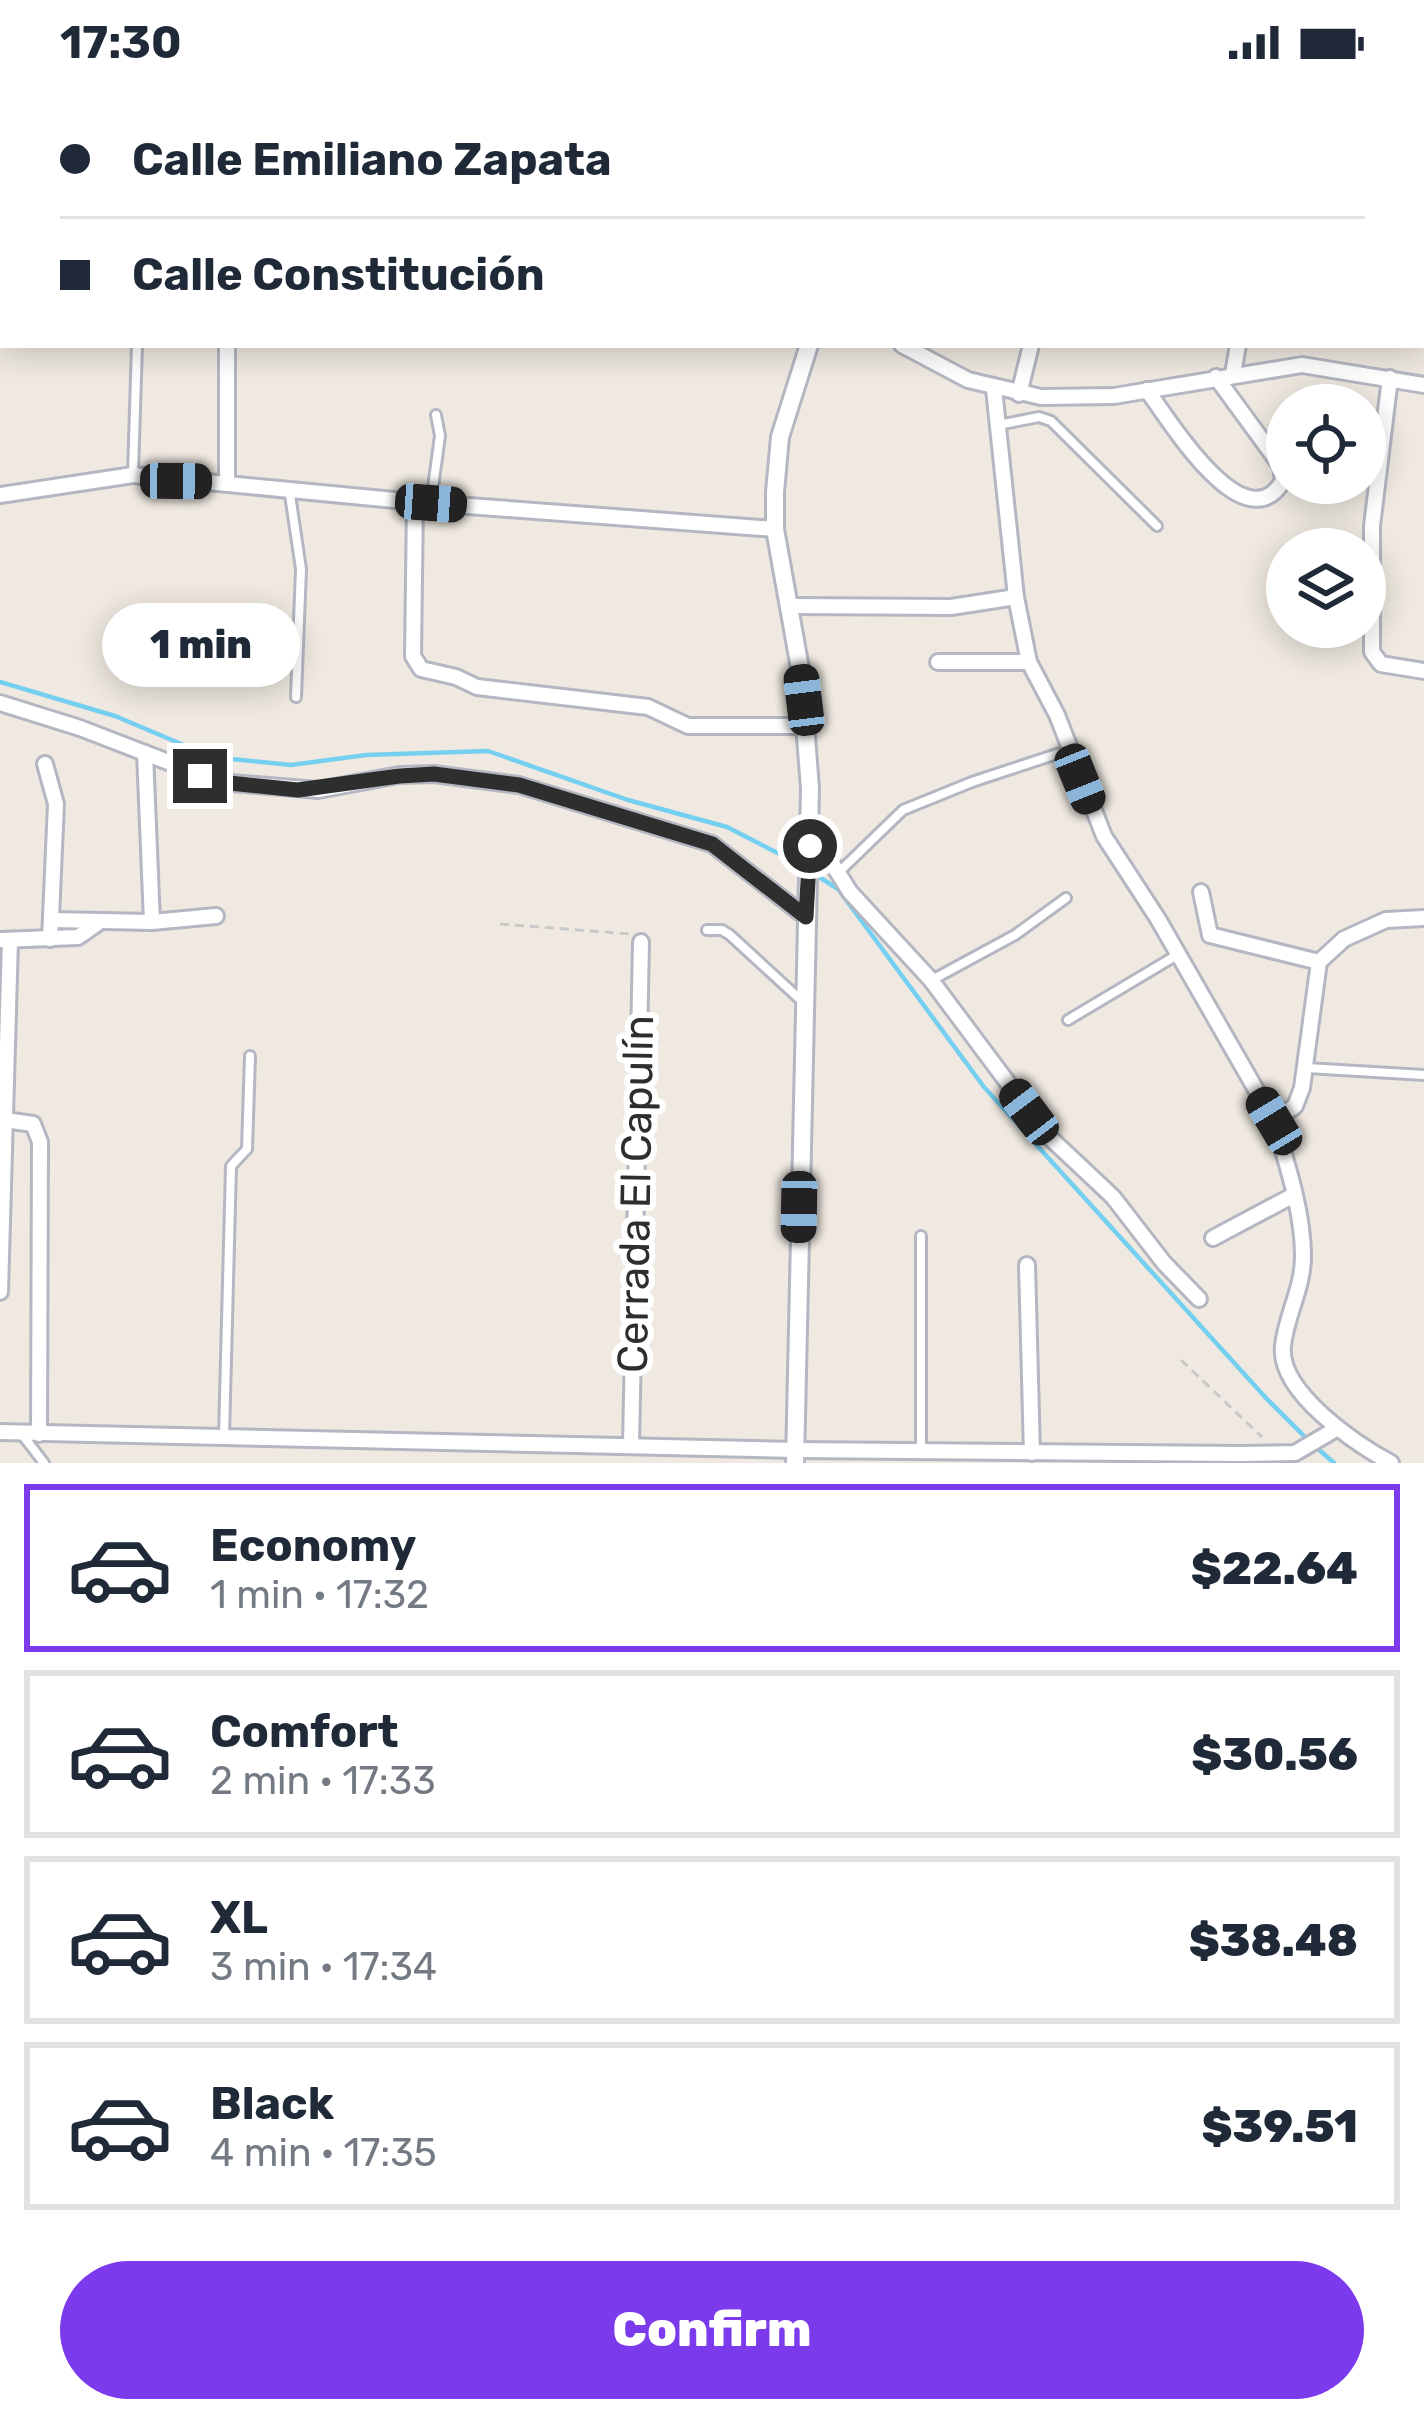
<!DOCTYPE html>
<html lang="en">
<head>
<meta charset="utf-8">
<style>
  :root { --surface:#fff; --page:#f6f6f7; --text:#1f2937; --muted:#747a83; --line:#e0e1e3; --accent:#7c3aed }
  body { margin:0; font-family:Rubik,sans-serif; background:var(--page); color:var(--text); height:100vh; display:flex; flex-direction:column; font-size:45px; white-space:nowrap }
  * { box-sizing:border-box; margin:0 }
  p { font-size:39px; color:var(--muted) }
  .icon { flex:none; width:66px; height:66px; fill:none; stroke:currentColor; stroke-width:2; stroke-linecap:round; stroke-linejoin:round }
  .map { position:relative; height:1379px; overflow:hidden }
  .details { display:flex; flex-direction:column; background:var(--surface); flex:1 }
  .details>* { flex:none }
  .top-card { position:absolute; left:0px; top:0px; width:1425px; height:264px; box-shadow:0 6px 30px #0003; display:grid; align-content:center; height:264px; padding:0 60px; background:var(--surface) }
  .tools { position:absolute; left:1266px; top:300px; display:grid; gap:24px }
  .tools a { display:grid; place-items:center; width:120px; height:120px; border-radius:50%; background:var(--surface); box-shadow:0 6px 30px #0003; font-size:60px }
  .end { position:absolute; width:54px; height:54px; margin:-27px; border:15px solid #2e2e2e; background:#fff; box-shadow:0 0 0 6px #fff }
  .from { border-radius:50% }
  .bubble { position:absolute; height:84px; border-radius:42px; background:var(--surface); box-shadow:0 6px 30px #0003; font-size:39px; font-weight:800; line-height:84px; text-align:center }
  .car { position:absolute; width:36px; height:72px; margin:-36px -18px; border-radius:15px; box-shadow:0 0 9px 3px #0007; background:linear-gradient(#222 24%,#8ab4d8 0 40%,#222 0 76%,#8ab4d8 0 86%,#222 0) }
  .top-card b { display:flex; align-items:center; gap:42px; height:114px; font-size:45px }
  .top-card b+b { border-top:3px solid var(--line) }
  .top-card i { width:30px; height:30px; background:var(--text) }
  ul { padding:21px 0 0; list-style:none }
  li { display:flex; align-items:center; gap:36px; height:168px; margin:0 24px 18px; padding:0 36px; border:6px solid var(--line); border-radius:0px }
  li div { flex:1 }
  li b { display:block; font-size:45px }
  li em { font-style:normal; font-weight:800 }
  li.on { border-color:var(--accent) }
  li>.icon { width:108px; height:108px; stroke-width:1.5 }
  .action { display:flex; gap:24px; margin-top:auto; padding:24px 60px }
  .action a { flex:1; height:138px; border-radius:72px; background:var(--accent); color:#fff; font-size:48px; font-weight:800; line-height:138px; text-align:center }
  .status { display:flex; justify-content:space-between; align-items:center; height:84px; padding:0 60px; background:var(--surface); direction:ltr }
  .status svg { height:33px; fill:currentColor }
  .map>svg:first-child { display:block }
</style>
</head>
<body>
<div class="status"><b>17:30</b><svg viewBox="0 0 49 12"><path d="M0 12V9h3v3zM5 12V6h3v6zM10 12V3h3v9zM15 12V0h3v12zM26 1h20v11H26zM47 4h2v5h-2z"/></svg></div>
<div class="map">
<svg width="1424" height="1379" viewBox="0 0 1424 1379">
  <rect width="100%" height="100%" fill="#efe9e1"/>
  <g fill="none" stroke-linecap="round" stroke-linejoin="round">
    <!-- stream -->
    <g stroke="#75cff0" stroke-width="4.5">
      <polyline points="0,598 115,632 212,673 291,681 366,671 488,667 628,716 727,743 801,781"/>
      <polyline points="816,791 838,805 984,1003 1266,1314 1307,1355"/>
      <polyline points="1316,1363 1334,1379"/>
    </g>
    <defs>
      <g id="service">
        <polyline points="998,341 1039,333 1051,337 1157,442"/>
        <polyline points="133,389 137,261"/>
        <polyline points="289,404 301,485 296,613"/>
        <polyline points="431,418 440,352 436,331"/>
        <polyline points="838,789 903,726 972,698 1069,666"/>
        <polyline points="707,846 722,846 730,851 804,919"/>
        <polyline points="932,896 1015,851 1066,814"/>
        <polyline points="1068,936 1177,871"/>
        <polyline points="1307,984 1424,991"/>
        <polyline points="921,1152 921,1366"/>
        <polyline points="21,1349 44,1379"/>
        <polyline points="224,1352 231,1082 247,1065 250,972"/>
      </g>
      <g id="minor">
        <polyline points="604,0 612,3"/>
        <polyline points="699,0 700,3"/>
        <polyline points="266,3 266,0"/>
        <polyline points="458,3 458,0"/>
        <polyline points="826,3 826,0"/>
        <polyline points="1070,3 1071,0"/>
        <polyline points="1123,3 1124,0"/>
        <polyline points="0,57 3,57"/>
        <polyline points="227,261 227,399"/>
        <polyline points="902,261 968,296 1041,313 1114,312 1302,281 1424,301"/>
        <polyline points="1233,290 1238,261"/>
        <polyline points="1390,294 1372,442 1372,568 1381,580 1424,587"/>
        <path d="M994,305L1016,513L1029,578L1057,631L1104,752L1158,835L1274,1037C1287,1080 1303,1128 1303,1172C1303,1205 1286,1231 1283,1262C1278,1308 1356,1360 1391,1379"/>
        <path d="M1147,306C1168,334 1244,461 1283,397L1281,382L1216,293"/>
        <polyline points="1019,310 1031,261"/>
        <polyline points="0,411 133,391 415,418 775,445"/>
        <polyline points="415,418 413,572 421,585 456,593 477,603 648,623 688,642 807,642"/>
        <polyline points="789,522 951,523 1016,513"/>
        <polyline points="938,578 1029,578"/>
        <polyline points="0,619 80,644 220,698 318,706 399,691 434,690 519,701 712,760 806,833"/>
        <polyline points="145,669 152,838"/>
        <polyline points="45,680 56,720 50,855"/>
        <polyline points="810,744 850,808 931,896 1046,1050 1113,1113 1164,1179 1199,1215"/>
        <polyline points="1201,808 1210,851 1319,878"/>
        <polyline points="52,836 152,838 216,832"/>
        <polyline points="0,856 78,853 98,839"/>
        <polyline points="5,1036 33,1040 40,1058 39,1350"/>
        <polyline points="1274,1037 1295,1022 1302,1004 1319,878 1344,855 1386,836 1424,834"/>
        <polyline points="1213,1154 1294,1111"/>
        <polyline points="1027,1181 1032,1369"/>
        <polyline points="0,1208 10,856"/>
        <polyline points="0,1348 796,1366 1239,1370 1295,1369 1336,1345"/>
        <polyline points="631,1362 641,858"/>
      </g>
      <polyline id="tertiary" points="795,1379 810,704 801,590 775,445 775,408 780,353 809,261"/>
    </defs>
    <!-- service casing -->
    <use href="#service" stroke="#b4b7c1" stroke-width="14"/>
    <!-- minor casing -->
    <use href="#minor" stroke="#b4b7c1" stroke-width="20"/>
    <!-- tertiary casing -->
    <use href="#tertiary" stroke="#b4b7c1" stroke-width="22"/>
    <!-- path -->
    <g stroke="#c9c9c9" stroke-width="3" stroke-dasharray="9 6" stroke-linecap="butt">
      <polyline points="500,840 631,850"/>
      <polyline points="1181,1276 1262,1353"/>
    </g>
    <!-- service -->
    <use href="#service" stroke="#fff" stroke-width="8"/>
    <!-- minor -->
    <use href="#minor" stroke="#fff" stroke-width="14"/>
    <!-- tertiary -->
    <use href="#tertiary" stroke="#fff" stroke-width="16"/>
  </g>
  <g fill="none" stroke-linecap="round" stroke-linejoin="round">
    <!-- route -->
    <polyline stroke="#2e2e2e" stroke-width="15" points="200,692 220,698 298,706 399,692 434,690 519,701 712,760 806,833 810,762"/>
  </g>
  <g text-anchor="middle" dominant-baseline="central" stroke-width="12" stroke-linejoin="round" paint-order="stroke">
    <!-- street labels -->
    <g font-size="42" fill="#2e2e2e" stroke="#fff">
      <text transform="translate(636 1110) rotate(-89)">Cerrada El Capulín</text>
    </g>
  </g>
</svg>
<div class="tools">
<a><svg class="icon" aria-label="locate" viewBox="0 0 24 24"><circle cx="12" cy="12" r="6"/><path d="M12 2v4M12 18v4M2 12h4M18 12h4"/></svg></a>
<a><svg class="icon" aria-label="layers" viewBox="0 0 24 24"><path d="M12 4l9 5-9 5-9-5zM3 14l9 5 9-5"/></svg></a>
</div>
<i class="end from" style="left:810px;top:762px"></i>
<i class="end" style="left:200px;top:692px"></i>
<div class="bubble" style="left:102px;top:519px;width:198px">1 min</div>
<i class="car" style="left:176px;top:397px;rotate:91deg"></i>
<i class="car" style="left:431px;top:419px;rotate:94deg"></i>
<i class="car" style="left:804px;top:616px;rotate:353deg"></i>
<i class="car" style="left:1080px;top:695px;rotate:158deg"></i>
<i class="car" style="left:1029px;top:1028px;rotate:323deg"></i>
<i class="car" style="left:1274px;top:1037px;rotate:329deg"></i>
<i class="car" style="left:799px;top:1123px;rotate:181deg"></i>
<div class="top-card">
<b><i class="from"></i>Calle Emiliano Zapata</b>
<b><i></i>Calle Constitución</b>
</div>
</div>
<section class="details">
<ul>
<li class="on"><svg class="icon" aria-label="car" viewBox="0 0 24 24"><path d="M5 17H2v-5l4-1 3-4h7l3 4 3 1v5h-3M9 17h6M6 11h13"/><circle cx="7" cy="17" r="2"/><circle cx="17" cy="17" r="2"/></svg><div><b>Economy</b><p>1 min · 17:32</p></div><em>$22.64</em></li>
<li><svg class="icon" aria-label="car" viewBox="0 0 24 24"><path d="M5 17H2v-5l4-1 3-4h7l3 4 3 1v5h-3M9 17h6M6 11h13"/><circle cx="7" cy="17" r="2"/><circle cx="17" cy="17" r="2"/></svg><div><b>Comfort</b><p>2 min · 17:33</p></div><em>$30.56</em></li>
<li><svg class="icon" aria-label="car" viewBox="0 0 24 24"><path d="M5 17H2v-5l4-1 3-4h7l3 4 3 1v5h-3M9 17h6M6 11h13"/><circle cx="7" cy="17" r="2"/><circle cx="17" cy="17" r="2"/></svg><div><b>XL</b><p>3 min · 17:34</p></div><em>$38.48</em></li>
<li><svg class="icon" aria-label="car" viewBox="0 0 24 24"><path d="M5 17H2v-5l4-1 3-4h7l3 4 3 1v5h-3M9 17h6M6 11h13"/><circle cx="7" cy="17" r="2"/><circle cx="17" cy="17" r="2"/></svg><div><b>Black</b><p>4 min · 17:35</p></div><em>$39.51</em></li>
</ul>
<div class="action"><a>Confirm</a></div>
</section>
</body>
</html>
